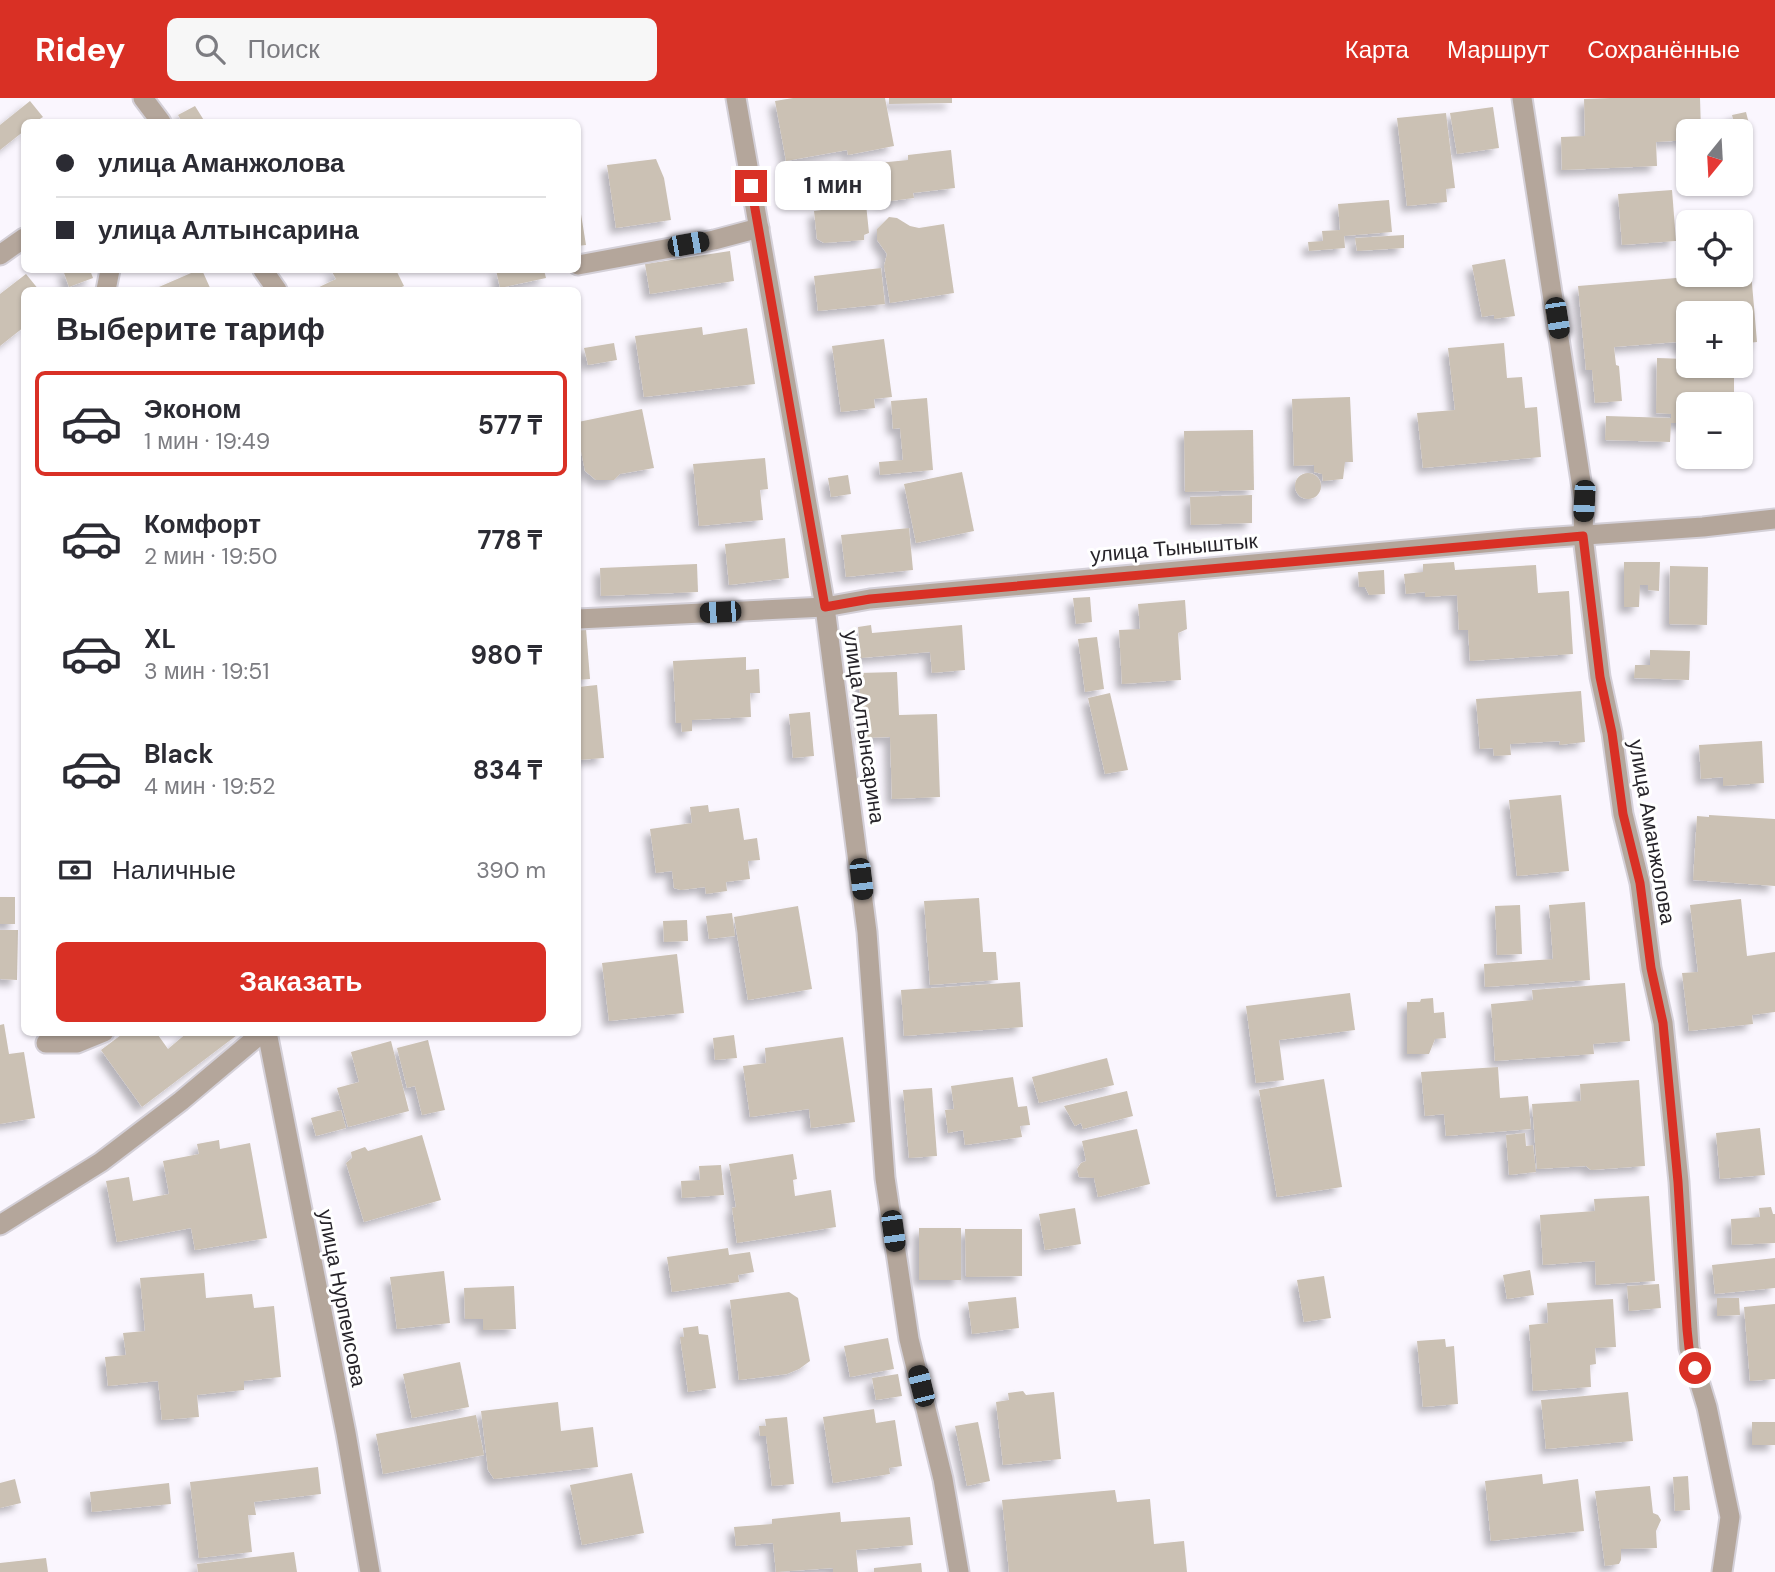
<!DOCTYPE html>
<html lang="ru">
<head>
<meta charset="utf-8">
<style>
  :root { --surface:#fff; --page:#f7f7f7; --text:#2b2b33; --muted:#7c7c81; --line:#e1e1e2; --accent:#d93025 }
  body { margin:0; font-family:"DM Sans",sans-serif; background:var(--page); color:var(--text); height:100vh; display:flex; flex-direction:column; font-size:26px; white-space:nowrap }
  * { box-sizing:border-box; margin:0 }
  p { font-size:23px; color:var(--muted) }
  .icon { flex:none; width:38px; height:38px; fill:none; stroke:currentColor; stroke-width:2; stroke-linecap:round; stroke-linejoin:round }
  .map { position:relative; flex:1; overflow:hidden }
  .side { position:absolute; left:21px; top:189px; width:560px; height:749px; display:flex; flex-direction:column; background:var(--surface); border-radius:10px; box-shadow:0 2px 5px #0004 }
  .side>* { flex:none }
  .banner { position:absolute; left:21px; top:21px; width:560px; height:154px; border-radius:10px; box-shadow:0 2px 5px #0004; display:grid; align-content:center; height:154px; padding:0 35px; background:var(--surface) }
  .needle { width:46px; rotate:198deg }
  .buttons { position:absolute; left:1676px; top:21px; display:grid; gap:14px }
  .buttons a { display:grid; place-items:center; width:77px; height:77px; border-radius:10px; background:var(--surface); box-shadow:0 2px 5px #0004; font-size:35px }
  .end { position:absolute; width:32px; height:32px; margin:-16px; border:9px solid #d93025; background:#fff; box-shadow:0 0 0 4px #fff }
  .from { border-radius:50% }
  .bubble { position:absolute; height:49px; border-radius:10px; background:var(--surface); box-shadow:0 2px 5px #0004; font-size:23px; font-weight:700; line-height:49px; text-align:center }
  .car { position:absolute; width:21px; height:42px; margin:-21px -10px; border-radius:9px; box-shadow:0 0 5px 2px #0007; background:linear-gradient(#222 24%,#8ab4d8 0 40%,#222 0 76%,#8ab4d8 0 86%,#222 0) }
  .banner b { display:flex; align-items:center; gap:24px; height:66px; font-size:26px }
  .banner b+b { border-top:2px solid var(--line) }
  .banner i { width:18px; height:18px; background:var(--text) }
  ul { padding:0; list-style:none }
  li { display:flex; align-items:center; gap:21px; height:105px; margin:0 14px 10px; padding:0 21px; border:4px solid transparent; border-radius:10px }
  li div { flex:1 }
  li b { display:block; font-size:26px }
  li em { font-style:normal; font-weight:700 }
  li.on { border-color:var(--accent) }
  li>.icon { width:63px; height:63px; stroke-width:1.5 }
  h2 { padding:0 35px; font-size:32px; line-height:84px }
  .pay { display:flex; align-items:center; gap:18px; height:77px; padding:0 35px; font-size:26px }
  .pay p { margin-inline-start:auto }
  .primary-button { display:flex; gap:14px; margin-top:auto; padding:14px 35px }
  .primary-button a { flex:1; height:80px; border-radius:10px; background:var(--accent); color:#fff; font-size:28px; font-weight:700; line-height:80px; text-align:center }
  header { display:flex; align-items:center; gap:42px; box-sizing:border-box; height:98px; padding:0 35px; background:var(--accent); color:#fff }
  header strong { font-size:33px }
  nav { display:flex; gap:38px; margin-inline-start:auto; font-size:24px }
  .search { width:490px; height:63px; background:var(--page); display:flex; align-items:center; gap:18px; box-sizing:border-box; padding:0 24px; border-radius:10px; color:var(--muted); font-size:26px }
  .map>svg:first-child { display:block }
</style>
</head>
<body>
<header>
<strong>Ridey</strong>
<div class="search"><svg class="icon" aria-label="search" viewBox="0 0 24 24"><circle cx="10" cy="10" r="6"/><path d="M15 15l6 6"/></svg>Поиск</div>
<nav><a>Карта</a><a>Маршрут</a><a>Сохранённые</a></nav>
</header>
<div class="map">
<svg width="1775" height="1474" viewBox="0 0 1775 1474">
  <defs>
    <filter id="shadow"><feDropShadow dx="-6" dy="6" stdDeviation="3.5" flood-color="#0004"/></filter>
  </defs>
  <rect width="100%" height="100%" fill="#faf6fe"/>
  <!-- building -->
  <g fill="#cbc1b4" filter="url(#shadow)">
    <polygon points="793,0 885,0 894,48 848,57 847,52 786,63 775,3"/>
    <polygon points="889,0 952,0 952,5 889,6"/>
    <polygon points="1610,0 1700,0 1701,33 1689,33 1689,42 1656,44 1657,68 1562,72 1561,39 1585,38 1584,1"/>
    <polygon points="30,3 43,19 35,24 24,24 24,33 0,52 0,27"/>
    <polygon points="195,8 205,24 182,24 178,17"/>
    <polygon points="1493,9 1499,50 1457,56 1450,15"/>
    <polygon points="1746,14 1751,34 1741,36 1741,33 1736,33 1732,17"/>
    <polygon points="1446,15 1455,90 1446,91 1447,104 1407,108 1397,20"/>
    <polygon points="951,52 955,90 913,95 914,100 882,104 878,65 908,62 908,57"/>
    <polygon points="656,61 664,80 671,122 616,130 607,67"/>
    <polygon points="1672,92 1676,143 1622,147 1618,96"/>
    <polygon points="1389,102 1392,134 1344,138 1345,150 1309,153 1308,144 1323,143 1322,133 1340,132 1338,106"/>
    <polygon points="866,106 869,135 864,137 864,142 824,145 817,141 814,113"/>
    <polygon points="578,110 580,110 586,147 578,148"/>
    <polygon points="889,119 897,120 910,128 919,130 944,126 954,195 890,205 884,168 887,156 877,142 877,131"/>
    <polygon points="1404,137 1404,150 1357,153 1355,140"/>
    <polygon points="730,153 734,183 650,196 645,166"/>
    <polygon points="1505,161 1515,218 1494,221 1494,217 1482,219 1472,167"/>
    <polygon points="881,170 885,206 818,213 814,178"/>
    <polygon points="63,172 90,172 93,180 69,189"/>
    <polygon points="198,172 202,172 211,192 152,192"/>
    <polygon points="331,172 396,172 404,188 395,192 313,192 336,181"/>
    <polygon points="496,172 544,172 546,180 500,190"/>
    <polygon points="1741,174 1751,174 1757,244 1741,246 1741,215 1689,215 1689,250 1677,251 1677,244 1614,249 1616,267 1619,268 1622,303 1595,305 1592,272 1586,272 1578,188 1713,177 1741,177"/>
    <polygon points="26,176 39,192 24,192 24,229 0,248 0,196"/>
    <polygon points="702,229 703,237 747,230 755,286 644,299 635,238"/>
    <polygon points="884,241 892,299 874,301 875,310 841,314 832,248"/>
    <polygon points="614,245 617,262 588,267 584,250"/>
    <polygon points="1504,245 1507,280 1522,279 1525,310 1537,309 1541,359 1423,370 1417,315 1455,312 1448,250"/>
    <polygon points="1657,260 1689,261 1689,268 1734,268 1734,306 1689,306 1689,325 1671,325 1670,344 1605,342 1606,318 1671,320 1671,316 1656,315"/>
    <polygon points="1350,299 1353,364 1345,364 1343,381 1323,383 1322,376 1314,374 1314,367 1294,368 1292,301"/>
    <polygon points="927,300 933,372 880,377 879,364 903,362 900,330 893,331 891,303"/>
    <polygon points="642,311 654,370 620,376 614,382 596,382 585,373 578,338 578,324"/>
    <polygon points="1253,332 1254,392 1185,394 1184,333"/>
    <polygon points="765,360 768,391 760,392 763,422 699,428 693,366"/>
    <polygon points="962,374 974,433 916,445 904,386"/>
    <circle cx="1308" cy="388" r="13"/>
    <polygon points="848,377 851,396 831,399 828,380"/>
    <polygon points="1252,397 1252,425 1191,427 1190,399"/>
    <polygon points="909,430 913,472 846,479 841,437"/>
    <polygon points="785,440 789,480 729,487 725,446"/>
    <polygon points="1454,464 1455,472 1536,467 1538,495 1569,493 1573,556 1470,563 1468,532 1459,532 1457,497 1425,499 1425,494 1406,496 1404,476 1423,474 1423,466"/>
    <polygon points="1624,464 1660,464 1659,493 1648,492 1648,487 1640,487 1639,509 1624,509"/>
    <polygon points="697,466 698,494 601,498 600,470"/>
    <polygon points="1670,468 1708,469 1707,527 1669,526"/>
    <polygon points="1384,472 1385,496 1369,497 1365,489 1359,489 1358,474"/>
    <polygon points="1090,499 1092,524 1076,526 1073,500"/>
    <polygon points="1185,502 1187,531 1178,535 1181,582 1122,586 1119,532 1140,531 1138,506"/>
    <polygon points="871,527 872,535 962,527 965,572 932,575 930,554 861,560 858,529"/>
    <polygon points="586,531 590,581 578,582 578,532"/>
    <polygon points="1097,539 1104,591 1085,594 1078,541"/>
    <polygon points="1650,552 1690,553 1689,582 1634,580 1635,567 1650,567"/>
    <polygon points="746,559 746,572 759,571 760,595 750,595 751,619 692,622 692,633 682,634 681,625 676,625 673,563"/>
    <polygon points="897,574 899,617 937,616 940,699 892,701 890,639 861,640 859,575"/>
    <polygon points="597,587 604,660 578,662 578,589"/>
    <polygon points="1581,593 1585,644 1559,647 1560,643 1510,646 1511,657 1494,658 1493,650 1480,651 1476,601"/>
    <polygon points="1110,595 1128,672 1105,676 1088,600"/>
    <polygon points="810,614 814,658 793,660 789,616"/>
    <polygon points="1762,643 1764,685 1723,688 1723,679 1701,681 1699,647"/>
    <polygon points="1561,697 1569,773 1517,778 1509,702"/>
    <polygon points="708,707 709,714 739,710 744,742 757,740 760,762 748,763 750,781 726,784 727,793 706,796 705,789 681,792 674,790 672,773 656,775 650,731 692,725 690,709"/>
    <polygon points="1709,717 1775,721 1775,788 1693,782 1697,718 1709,719"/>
    <rect x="0" y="799" width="15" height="27"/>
    <polygon points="979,800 983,854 996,854 998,882 930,887 924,803"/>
    <polygon points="1741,801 1747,858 1775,854 1775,914 1752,917 1753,926 1689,933 1682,875 1698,874 1690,807"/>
    <polygon points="1585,804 1590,882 1485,889 1484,866 1553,861 1549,807"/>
    <polygon points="1520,807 1522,856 1497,857 1495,808"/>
    <polygon points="798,808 812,891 748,902 734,819"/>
    <polygon points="732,815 735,838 709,841 706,818"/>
    <polygon points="687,822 688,843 664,844 663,823"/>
    <polygon points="0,832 18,832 17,882 0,881"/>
    <polygon points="677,856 684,915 609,923 602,865"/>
    <polygon points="1020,884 1023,929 904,938 901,892"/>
    <polygon points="1625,885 1630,943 1593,946 1594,956 1495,963 1491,906 1533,902 1532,892"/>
    <polygon points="1350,895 1355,932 1279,942 1284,982 1256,985 1246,908"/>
    <polygon points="1433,900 1434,915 1444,914 1446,940 1435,941 1429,956 1407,956 1407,904 1420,904 1421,901"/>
    <polygon points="4,926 9,956 24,954 35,1020 0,1026 0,927"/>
    <polygon points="125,934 162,934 158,937 168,951 188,934 241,934 142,1009 101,952"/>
    <polygon points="734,937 737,960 715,962 713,940"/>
    <polygon points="843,939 855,1024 811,1030 809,1011 750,1019 743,968 766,965 765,950"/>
    <polygon points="428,942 445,1012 422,1017 415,988 407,990 397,950"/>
    <polygon points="391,943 409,1013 348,1029 337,990 359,984 351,954"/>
    <polygon points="1107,960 1114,987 1039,1005 1032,979"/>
    <polygon points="1498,969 1500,1000 1528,998 1531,1031 1446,1038 1444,1016 1425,1018 1421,974"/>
    <polygon points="1013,979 1018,1009 1027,1008 1030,1027 1020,1028 1022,1039 965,1047 963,1032 948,1035 945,1012 954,1011 951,988"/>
    <polygon points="1324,981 1342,1089 1277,1099 1259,992"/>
    <polygon points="1639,982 1645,1068 1591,1072 1586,1068 1537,1071 1532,1006 1581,1003 1580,986"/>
    <polygon points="932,990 937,1058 909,1060 903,992"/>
    <polygon points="1127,993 1133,1018 1083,1031 1081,1025 1075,1028 1064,1008"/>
    <polygon points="341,1012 346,1030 316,1038 311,1020"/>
    <polygon points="1760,1030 1765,1077 1720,1081 1716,1035"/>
    <polygon points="1137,1031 1150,1086 1098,1099 1094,1080 1079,1079 1077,1071 1081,1065 1086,1063 1082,1043"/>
    <polygon points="1525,1035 1526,1048 1533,1047 1536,1074 1509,1077 1506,1037"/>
    <polygon points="422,1037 441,1102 364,1124 346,1065 352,1060 351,1054 365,1049 368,1053"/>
    <polygon points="219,1042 220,1051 250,1045 267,1140 195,1152 191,1130 117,1144 106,1083 129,1079 133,1103 169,1096 163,1063 199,1056 197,1046"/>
    <polygon points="793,1056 797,1081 793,1082 795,1098 831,1092 836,1129 737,1145 732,1110 736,1109 729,1066"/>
    <polygon points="721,1067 724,1097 682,1100 681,1083 700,1082 699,1068"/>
    <polygon points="1649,1098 1655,1183 1596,1187 1595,1163 1543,1167 1540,1117 1595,1113 1594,1101"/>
    <polygon points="1771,1109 1773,1116 1775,1116 1775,1145 1732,1147 1731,1121 1760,1119 1759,1110"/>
    <polygon points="1075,1110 1081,1146 1045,1152 1039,1116"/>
    <rect x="919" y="1130" width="42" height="52"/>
    <polygon points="965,1131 1022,1131 1022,1178 966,1179"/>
    <polygon points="728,1150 729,1157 750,1154 754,1174 738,1177 739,1184 672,1194 667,1159"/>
    <polygon points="1775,1160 1775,1190 1715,1196 1712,1167"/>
    <polygon points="1530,1172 1534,1197 1507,1201 1503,1177"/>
    <polygon points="444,1173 450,1225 397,1231 390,1179"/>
    <polygon points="204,1175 206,1200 252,1196 254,1210 274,1208 281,1279 244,1283 244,1292 197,1297 199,1319 162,1322 158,1283 108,1288 105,1259 126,1257 123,1235 145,1233 140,1180"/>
    <polygon points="1324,1178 1331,1220 1304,1224 1297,1182"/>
    <polygon points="1659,1186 1661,1210 1629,1213 1627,1188"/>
    <polygon points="514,1188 516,1231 483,1232 483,1221 465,1221 464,1190"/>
    <polygon points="789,1194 798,1200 810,1263 799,1271 787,1276 739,1282 730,1202"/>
    <polygon points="1016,1199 1019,1230 972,1236 968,1204"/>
    <polygon points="1717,1200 1739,1200 1740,1217 1717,1218"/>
    <polygon points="1613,1201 1616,1249 1595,1250 1596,1266 1590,1267 1591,1289 1533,1293 1529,1227 1548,1225 1547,1205"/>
    <polygon points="1775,1206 1775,1281 1750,1283 1744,1209"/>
    <polygon points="698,1228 699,1236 708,1237 716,1290 688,1294 680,1239 684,1239 683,1230"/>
    <polygon points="888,1240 894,1271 850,1279 844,1248"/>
    <polygon points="1445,1241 1446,1249 1454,1248 1458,1306 1423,1309 1417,1243"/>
    <polygon points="460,1264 469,1309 412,1320 403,1276"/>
    <polygon points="898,1276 902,1298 876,1302 872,1280"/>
    <polygon points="1023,1293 1026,1297 1054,1294 1061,1361 1003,1367 996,1304 1009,1302 1008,1295"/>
    <polygon points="1628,1294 1633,1343 1546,1351 1541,1302"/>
    <polygon points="558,1304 561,1333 593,1329 598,1369 494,1381 488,1372 481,1313"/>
    <polygon points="874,1311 876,1325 895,1322 902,1368 889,1370 890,1376 833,1385 823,1319"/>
    <polygon points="476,1317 484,1357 383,1376 376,1336"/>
    <polygon points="787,1319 794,1386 772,1388 766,1338 760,1338 759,1328 766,1328 765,1321"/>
    <polygon points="978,1324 990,1383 967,1388 955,1328"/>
    <rect x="1752" y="1324" width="23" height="23"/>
    <polygon points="318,1369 321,1396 254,1404 256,1417 248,1417 252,1454 199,1460 190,1384"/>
    <polygon points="632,1375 644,1435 582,1447 570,1387"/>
    <polygon points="1542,1376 1543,1386 1578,1381 1584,1433 1491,1443 1485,1383"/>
    <polygon points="1688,1378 1690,1412 1675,1413 1673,1379"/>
    <polygon points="15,1381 21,1405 0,1410 0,1385"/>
    <polygon points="169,1385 171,1406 92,1414 90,1394"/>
    <polygon points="1650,1388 1653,1415 1658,1417 1661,1422 1656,1433 1657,1450 1621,1451 1621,1462 1619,1466 1605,1468 1595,1393"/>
    <polygon points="1115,1392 1117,1404 1150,1401 1154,1446 1184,1443 1187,1474 1009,1474 1002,1402"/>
    <polygon points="840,1414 841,1424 910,1419 913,1447 856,1452 858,1474 833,1474 833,1470 776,1474 773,1445 736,1448 734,1429 772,1426 772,1421"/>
    <polygon points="294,1454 297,1474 198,1474 197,1466"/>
    <polygon points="46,1460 48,1474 0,1474 0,1465"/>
    <polygon points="921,1465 922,1474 874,1474 874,1470"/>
  </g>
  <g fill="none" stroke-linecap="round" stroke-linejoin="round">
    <defs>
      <g id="minor">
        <polyline points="143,0 161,24"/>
        <polyline points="1522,0 1584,403 1583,438 1600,579 1612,635 1623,716 1640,785 1651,870 1663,925 1679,1084 1689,1250 1707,1309 1730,1419 1722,1474"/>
        <polyline points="0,157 24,140"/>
        <polyline points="578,167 714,142 759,130"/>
        <polyline points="263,172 277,192"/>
        <polyline points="106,192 110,172"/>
        <polyline points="825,509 867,834 885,1080 909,1241 943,1381 959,1474"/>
        <polyline points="578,521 825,509 870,501 1527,441 1703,429 1775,421"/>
        <polyline points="267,934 346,1335 370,1474"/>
        <polyline points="46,945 77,945 104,934"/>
        <polyline points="0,1127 101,1064 181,1003 263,934"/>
      </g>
      <polyline id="tertiary" points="736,0 825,509"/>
    </defs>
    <!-- minor casing -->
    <use href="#minor" stroke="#d4d0d8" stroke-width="23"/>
    <!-- tertiary casing -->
    <use href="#tertiary" stroke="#d4d0d8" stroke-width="23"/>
    <!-- minor -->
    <use href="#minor" stroke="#b4a69b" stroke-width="19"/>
    <!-- tertiary -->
    <use href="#tertiary" stroke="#b4a69b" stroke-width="19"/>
  </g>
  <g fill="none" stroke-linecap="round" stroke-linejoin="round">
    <!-- route -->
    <polyline stroke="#d93025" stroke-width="9" points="751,88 825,509 870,501 1583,438 1600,579 1612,635 1623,716 1640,785 1651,870 1663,925 1678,1084 1687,1231 1689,1250 1695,1270"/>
  </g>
  <g text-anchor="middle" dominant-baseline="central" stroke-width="6" stroke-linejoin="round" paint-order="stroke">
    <!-- street labels -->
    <g font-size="21" fill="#27242a" stroke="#fff">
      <text transform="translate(1174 450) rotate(-5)">улица Тыныштык</text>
      <text transform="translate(864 629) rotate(82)">улица Алтынсарина</text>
      <text transform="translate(1652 734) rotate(80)">улица Аманжолова</text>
      <text transform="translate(342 1200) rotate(79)">улица Нурпеисова</text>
    </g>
  </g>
</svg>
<div class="buttons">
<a><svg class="needle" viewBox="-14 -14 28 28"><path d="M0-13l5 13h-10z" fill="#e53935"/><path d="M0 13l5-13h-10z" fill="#7c7c81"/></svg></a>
<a><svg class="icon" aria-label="locate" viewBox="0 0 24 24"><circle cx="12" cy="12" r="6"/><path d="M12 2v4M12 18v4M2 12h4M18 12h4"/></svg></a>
<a>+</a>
<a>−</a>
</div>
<i class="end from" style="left:1695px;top:1270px"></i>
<i class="end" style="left:751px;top:88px"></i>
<div class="bubble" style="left:775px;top:63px;width:116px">1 мин</div>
<i class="car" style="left:688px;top:146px;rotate:80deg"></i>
<i class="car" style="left:1557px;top:220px;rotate:171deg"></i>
<i class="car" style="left:1584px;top:403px;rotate:183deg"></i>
<i class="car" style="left:720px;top:514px;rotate:267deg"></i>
<i class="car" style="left:861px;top:781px;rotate:173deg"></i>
<i class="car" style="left:893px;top:1133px;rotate:172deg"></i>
<i class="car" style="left:921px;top:1288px;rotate:346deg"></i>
<div class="banner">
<b><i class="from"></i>улица Аманжолова</b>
<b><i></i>улица Алтынсарина</b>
</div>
<section class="side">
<h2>Выберите тариф</h2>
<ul>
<li class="on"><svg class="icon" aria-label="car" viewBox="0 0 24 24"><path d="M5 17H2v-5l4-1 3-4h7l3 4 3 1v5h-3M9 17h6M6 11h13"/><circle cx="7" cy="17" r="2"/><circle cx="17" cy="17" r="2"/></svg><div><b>Эконом</b><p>1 мин · 19:49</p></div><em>577 ₸</em></li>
<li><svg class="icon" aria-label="car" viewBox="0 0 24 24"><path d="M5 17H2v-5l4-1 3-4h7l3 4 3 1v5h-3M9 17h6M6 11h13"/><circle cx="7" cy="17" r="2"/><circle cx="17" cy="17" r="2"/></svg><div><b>Комфорт</b><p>2 мин · 19:50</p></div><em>778 ₸</em></li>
<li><svg class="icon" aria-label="car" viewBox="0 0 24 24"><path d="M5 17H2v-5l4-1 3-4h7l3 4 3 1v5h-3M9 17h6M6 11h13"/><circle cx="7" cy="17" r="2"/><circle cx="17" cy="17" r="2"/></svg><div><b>XL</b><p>3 мин · 19:51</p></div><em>980 ₸</em></li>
<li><svg class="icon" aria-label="car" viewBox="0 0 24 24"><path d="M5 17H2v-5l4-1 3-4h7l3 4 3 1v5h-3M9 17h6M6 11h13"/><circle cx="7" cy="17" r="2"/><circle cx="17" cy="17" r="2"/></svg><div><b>Black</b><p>4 мин · 19:52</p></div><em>834 ₸</em></li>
</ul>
<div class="pay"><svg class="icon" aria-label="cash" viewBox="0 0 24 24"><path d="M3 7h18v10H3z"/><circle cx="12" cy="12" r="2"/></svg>Наличные<p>390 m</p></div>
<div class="primary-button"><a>Заказать</a></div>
</section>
</div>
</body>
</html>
